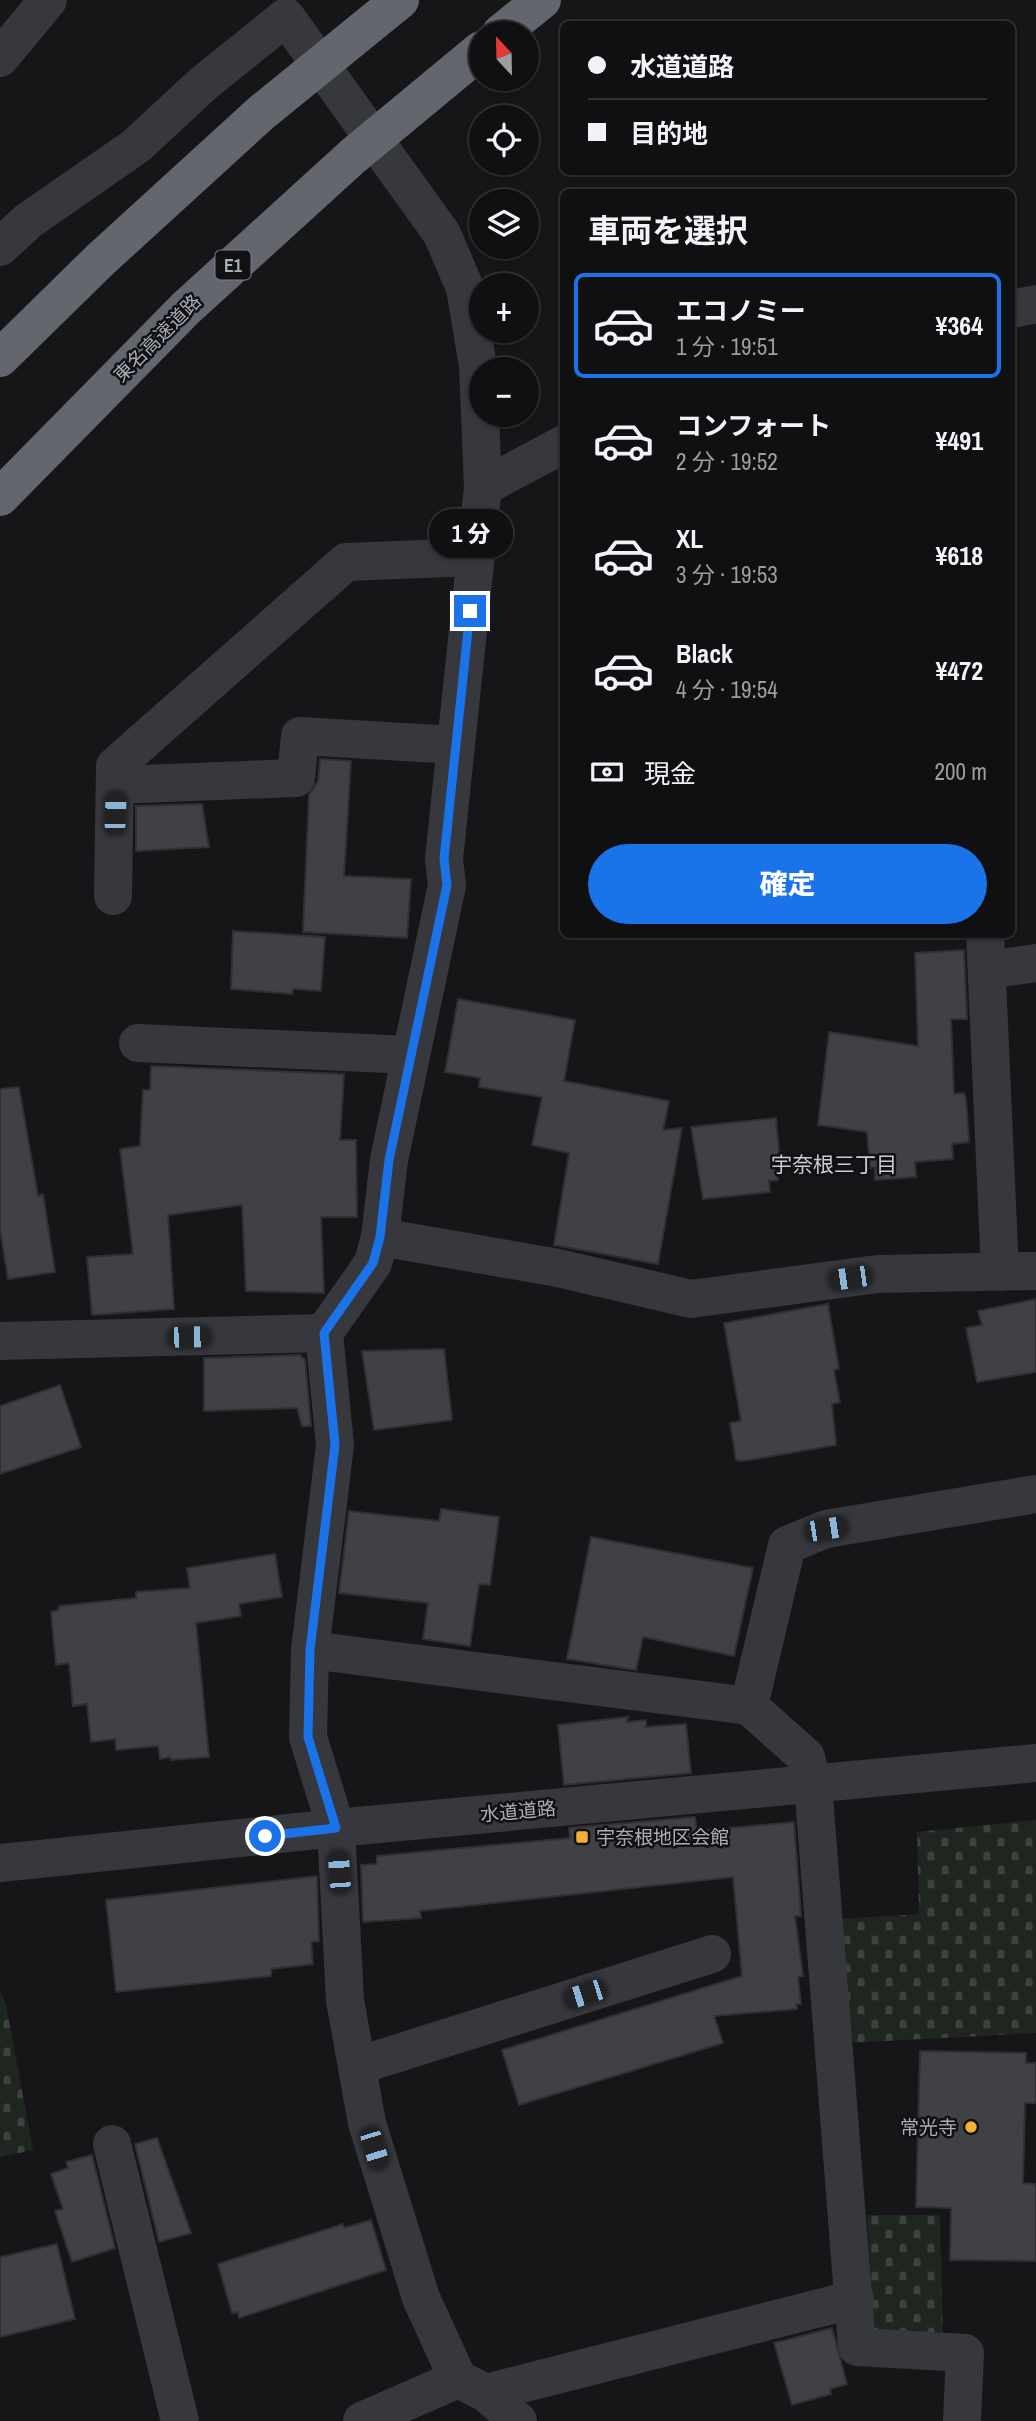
<!DOCTYPE html>
<html lang="ja">
<head>
<meta charset="utf-8">
<style>
  :root { --surface:#101012; --page:#1e1e20; --text:#f1f3f6; --muted:#9c9d9f; --line:#303032; --accent:#1a73e8 }
  body { margin:0; font-family:"Archivo Narrow","Noto Sans JP",sans-serif; background:var(--page); color:var(--text); height:100vh; display:flex; flex-direction:column; font-size:26px; white-space:nowrap }
  * { box-sizing:border-box; margin:0 }
  p { font-size:23px; color:var(--muted) }
  .icon { flex:none; width:38px; height:38px; fill:none; stroke:currentColor; stroke-width:2; stroke-linecap:round; stroke-linejoin:round }
  .map { position:relative; flex:1; overflow:hidden }
  .drawer { position:absolute; left:560px; top:189px; width:455px; height:749px; display:flex; flex-direction:column; background:var(--surface); border-radius:10px; box-shadow:0 2px 5px #0004,0 0 0 2px var(--line) }
  .drawer>* { flex:none }
  .top-card { position:absolute; left:560px; top:21px; width:455px; height:154px; border-radius:10px; box-shadow:0 2px 5px #0004,0 0 0 2px var(--line); display:grid; align-content:center; height:154px; padding:0 28px; background:var(--surface) }
  .needle { width:46px; rotate:338deg }
  .fabs { position:absolute; left:469px; top:21px; display:grid; gap:14px }
  .fabs a { display:grid; place-items:center; width:70px; height:70px; border-radius:50%; background:var(--surface); box-shadow:0 2px 5px #0004,0 0 0 2px var(--line); font-size:35px }
  .end { position:absolute; width:32px; height:32px; margin:-16px; border:9px solid #1a73e8; background:#fff; box-shadow:0 0 0 4px #fff }
  .from { border-radius:50% }
  .bubble { position:absolute; height:49px; border-radius:24px; background:var(--surface); box-shadow:0 2px 5px #0004,0 0 0 2px var(--line); font-size:23px; font-weight:800; line-height:49px; text-align:center }
  .car { position:absolute; width:21px; height:42px; margin:-21px -10px; border-radius:9px; box-shadow:0 0 5px 2px #0007; background:linear-gradient(#222 24%,#8ab4d8 0 40%,#222 0 76%,#8ab4d8 0 86%,#222 0) }
  .top-card b { display:flex; align-items:center; gap:24px; height:66px; font-size:26px }
  .top-card b+b { border-top:2px solid var(--line) }
  .top-card i { width:18px; height:18px; background:var(--text) }
  ul { padding:0; list-style:none }
  li { display:flex; align-items:center; gap:21px; height:105px; margin:0 14px 10px; padding:0 14px; border:4px solid transparent; border-radius:10px }
  li div { flex:1 }
  li b { display:block; font-size:26px }
  li em { font-style:normal; font-weight:800 }
  li.active { border-color:var(--accent) }
  li>.icon { width:63px; height:63px; stroke-width:1.5 }
  h2 { padding:0 28px; font-size:32px; line-height:84px }
  .pay { display:flex; align-items:center; gap:18px; height:77px; padding:0 28px; font-size:26px }
  .pay p { margin-inline-start:auto }
  .primary-button { display:flex; gap:14px; margin-top:auto; padding:14px 28px }
  .primary-button a { flex:1; height:80px; border-radius:42px; background:var(--accent); color:#fff; font-size:28px; font-weight:800; line-height:80px; text-align:center }
  .map>svg:first-child { display:block }
</style>
</head>
<body>
<div class="map">
<svg width="1036" height="2421" viewBox="0 0 1036 2421">
  <defs>
    <pattern id="cemetery-stones" width="16" height="16" patternUnits="userSpaceOnUse" patternTransform="scale(1.75)"><rect width="16" height="16" fill="#1e261f"/><path d="M2 7V4a2 2 0 0 1 4 0v3zM10 15v-3a2 2 0 0 1 4 0v3z" fill="#3c433d"/></pattern>
  </defs>
  <rect width="100%" height="100%" fill="#161618"/>
  <!-- cemetery -->
  <g fill="url(#cemetery-stones)">
    <polygon points="1036,1820 1036,2033 849,2043 839,1919 919,1914 917,1832"/>
    <polygon points="0,1991 6,2005 33,2150 0,2157"/>
    <polygon points="867,2215 940,2215 943,2339 874,2335"/>
  </g>
  <!-- building -->
  <g fill="#404145" stroke="#303034" stroke-width="2">
    <polygon points="320,759 351,761 344,876 411,879 407,938 303,932 309,795 318,781"/>
    <polygon points="199,804 202,804 209,847 136,851 136,806"/>
    <polygon points="233,931 325,937 321,991 293,989 292,994 231,989"/>
    <polygon points="964,950 967,1019 951,1019 954,1094 964,1093 966,1099 969,1142 952,1144 953,1159 915,1162 916,1177 875,1180 875,1167 870,1168 867,1132 818,1125 829,1032 918,1046 915,953"/>
    <polygon points="458,999 575,1020 564,1081 669,1101 663,1130 682,1128 658,1264 554,1245 569,1153 532,1145 542,1097 479,1087 480,1078 445,1072"/>
    <polygon points="151,1066 344,1074 340,1140 356,1140 357,1217 321,1217 324,1293 246,1291 242,1205 168,1215 174,1309 92,1315 87,1257 133,1254 120,1149 140,1146 143,1090 150,1090"/>
    <polygon points="19,1087 38,1196 43,1194 55,1272 8,1279 0,1229 0,1089"/>
    <polygon points="776,1118 780,1163 776,1163 778,1180 769,1181 770,1192 703,1199 691,1127"/>
    <polygon points="1036,1299 1036,1372 977,1382 966,1328 982,1325 978,1311"/>
    <polygon points="828,1304 839,1369 834,1370 840,1402 832,1404 836,1445 744,1461 736,1460 730,1423 741,1421 724,1323"/>
    <polygon points="444,1349 452,1420 374,1430 362,1351"/>
    <polygon points="300,1355 305,1360 311,1426 302,1426 297,1408 204,1411 204,1358"/>
    <polygon points="60,1385 81,1447 0,1474 0,1406"/>
    <polygon points="441,1509 499,1517 490,1585 479,1584 470,1646 423,1639 428,1603 339,1593 349,1511 439,1521"/>
    <polygon points="591,1537 753,1568 734,1656 643,1637 636,1670 567,1659"/>
    <polygon points="275,1554 282,1597 239,1604 241,1616 196,1623 209,1757 171,1760 170,1757 160,1759 158,1746 116,1750 115,1739 91,1742 87,1704 73,1706 69,1663 56,1665 51,1612 59,1610 59,1606 136,1598 136,1592 190,1588 187,1568"/>
    <polygon points="628,1717 627,1722 646,1720 646,1727 686,1724 691,1773 564,1785 558,1725"/>
    <polygon points="695,1817 697,1831 794,1822 801,1916 795,1916 803,1976 798,1977 801,2004 796,2004 797,2009 714,2016 723,2043 519,2105 502,2050 742,1976 733,1877 420,1911 421,1918 363,1922 361,1865 377,1864 377,1856 570,1838 569,1828"/>
    <polygon points="317,1876 319,1941 311,1942 313,1964 271,1969 271,1976 116,1992 106,1900"/>
    <polygon points="920,2051 1026,2053 1026,2063 1036,2063 1036,2103 1025,2103 1023,2183 1036,2184 1036,2261 950,2260 951,2208 916,2207"/>
    <polygon points="157,2138 191,2233 159,2242 135,2144"/>
    <polygon points="92,2155 115,2248 72,2262 55,2211 63,2209 51,2174 68,2168 66,2162"/>
    <polygon points="371,2220 386,2270 239,2318 238,2312 232,2313 218,2264 343,2224 344,2228"/>
    <polygon points="57,2244 75,2319 0,2337 0,2257"/>
    <polygon points="832,2328 847,2384 830,2389 831,2394 792,2405 774,2343"/>
  </g>
  <g fill="none" stroke-linecap="round" stroke-linejoin="round">
    <!-- minor -->
    <g stroke="#37383d" stroke-width="38">
      <polyline points="0,58 48,0"/>
      <polyline points="0,247 28,221 136,146 204,83 286,17 442,234 465,288 478,366 483,487 444,859 447,885 389,1160 380,1237 373,1263 324,1333 335,1445 310,1650 308,1737 336,1828 345,2000 367,2123 421,2298 458,2379 486,2393 518,2421"/>
      <polyline points="1012,309 1036,304"/>
      <polyline points="483,487 564,444"/>
      <polyline points="116,785 296,778 300,736 456,745"/>
      <polyline points="113,896 115,766 346,562 476,557"/>
      <polyline points="985,934 1000,1272"/>
      <polyline points="987,970 1036,963"/>
      <polyline points="138,1043 411,1055"/>
      <polyline points="380,1237 558,1268 691,1299 877,1274 1036,1271"/>
      <polyline points="0,1341 324,1333"/>
      <polyline points="310,1650 749,1706"/>
      <polyline points="0,1863 336,1828 1036,1763"/>
      <polyline points="357,2066 712,1954"/>
      <polyline points="112,2144 180,2421"/>
      <polyline points="486,2393 855,2299"/>
      <polyline points="362,2421 458,2379"/>
      <polyline points="962,2421 965,2353 857,2347 813,1784 806,1757 749,1706 787,1545 826,1529 1036,1494"/>
    </g>
    <!-- highway -->
    <polyline stroke="#63666e" stroke-width="38" points="501,33 542,0"/>
    <!-- highway-bridge -->
    <g stroke="#63666e" stroke-width="38">
      <polyline points="0,358 100,260 261,113 400,0"/>
      <polyline points="0,497 186,308 353,156 481,50"/>
    </g>
  </g>
  <g fill="none" stroke-linecap="round" stroke-linejoin="round">
    <!-- route -->
    <polyline stroke="#1a73e8" stroke-width="9" points="265,1836 336,1828 308,1737 310,1650 335,1445 324,1333 373,1263 380,1237 389,1160 447,885 444,859 470,611"/>
  </g>
  <!-- markers -->
  <g fill="#f2b134" stroke="#111113" stroke-width="2.5">
    <rect x="575" y="1830" width="14" height="14" rx="3.5"/>
    <circle cx="971" cy="2127" r="7"/>
  </g>
  <g text-anchor="middle" dominant-baseline="central" stroke-width="5" stroke-linejoin="round" paint-order="stroke">
    <!-- shield labels -->
    <rect fill="#111113" stroke="#7b7e86" stroke-width="2" x="215.5" y="250.5" width="35" height="29" rx="5"/>
    <g font-size="18" font-weight="bold" fill="#a8adb8">
      <text x="233" y="265">E1</text>
    </g>
    <!-- street labels -->
    <g font-size="19" fill="#a8adb8" stroke="#111113">
      <text transform="translate(157 338) rotate(-45)">東名高速道路</text>
      <text transform="translate(518 1811) rotate(-5)">水道道路</text>
    </g>
    <!-- poi labels -->
    <g font-size="19" fill="#a8adb8" stroke="#111113" text-anchor="start">
      <text x="596" y="1837">宇奈根地区会館</text>
      <text x="957" y="2127" text-anchor="end">常光寺</text>
    </g>
    <!-- neighbourhood labels -->
    <g font-size="21" fill="#c9ccd4" stroke="#111113">
      <text x="834" y="1164">宇奈根三丁目</text>
    </g>
  </g>
</svg>
<div class="fabs">
<a><svg class="needle" viewBox="-14 -14 28 28"><path d="M0-13l5 13h-10z" fill="#e53935"/><path d="M0 13l5-13h-10z" fill="#9c9d9f"/></svg></a>
<a><svg class="icon" aria-label="locate" viewBox="0 0 24 24"><circle cx="12" cy="12" r="6"/><path d="M12 2v4M12 18v4M2 12h4M18 12h4"/></svg></a>
<a><svg class="icon" aria-label="layers" viewBox="0 0 24 24"><path d="M12 4l9 5-9 5-9-5zM3 14l9 5 9-5"/></svg></a>
<a>+</a>
<a>−</a>
</div>
<i class="end from" style="left:265px;top:1836px"></i>
<i class="end" style="left:470px;top:611px"></i>
<div class="bubble" style="left:429px;top:509px;width:84px">1 分</div>
<i class="car" style="left:115px;top:813px;rotate:2deg"></i>
<i class="car" style="left:850px;top:1278px;rotate:262deg"></i>
<i class="car" style="left:189px;top:1337px;rotate:89deg"></i>
<i class="car" style="left:826px;top:1529px;rotate:81deg"></i>
<i class="car" style="left:339px;top:1872px;rotate:356deg"></i>
<i class="car" style="left:585px;top:1994px;rotate:252deg"></i>
<i class="car" style="left:374px;top:2148px;rotate:163deg"></i>
<div class="top-card">
<b><i class="from"></i>水道道路</b>
<b><i></i>目的地</b>
</div>
<section class="drawer">
<h2>車両を選択</h2>
<ul>
<li class="active"><svg class="icon" aria-label="car" viewBox="0 0 24 24"><path d="M5 17H2v-5l4-1 3-4h7l3 4 3 1v5h-3M9 17h6M6 11h13"/><circle cx="7" cy="17" r="2"/><circle cx="17" cy="17" r="2"/></svg><div><b>エコノミー</b><p>1 分 · 19:51</p></div><em>¥364</em></li>
<li><svg class="icon" aria-label="car" viewBox="0 0 24 24"><path d="M5 17H2v-5l4-1 3-4h7l3 4 3 1v5h-3M9 17h6M6 11h13"/><circle cx="7" cy="17" r="2"/><circle cx="17" cy="17" r="2"/></svg><div><b>コンフォート</b><p>2 分 · 19:52</p></div><em>¥491</em></li>
<li><svg class="icon" aria-label="car" viewBox="0 0 24 24"><path d="M5 17H2v-5l4-1 3-4h7l3 4 3 1v5h-3M9 17h6M6 11h13"/><circle cx="7" cy="17" r="2"/><circle cx="17" cy="17" r="2"/></svg><div><b>XL</b><p>3 分 · 19:53</p></div><em>¥618</em></li>
<li><svg class="icon" aria-label="car" viewBox="0 0 24 24"><path d="M5 17H2v-5l4-1 3-4h7l3 4 3 1v5h-3M9 17h6M6 11h13"/><circle cx="7" cy="17" r="2"/><circle cx="17" cy="17" r="2"/></svg><div><b>Black</b><p>4 分 · 19:54</p></div><em>¥472</em></li>
</ul>
<div class="pay"><svg class="icon" aria-label="cash" viewBox="0 0 24 24"><path d="M3 7h18v10H3z"/><circle cx="12" cy="12" r="2"/></svg>現金<p>200 m</p></div>
<div class="primary-button"><a>確定</a></div>
</section>
</div>
</body>
</html>
